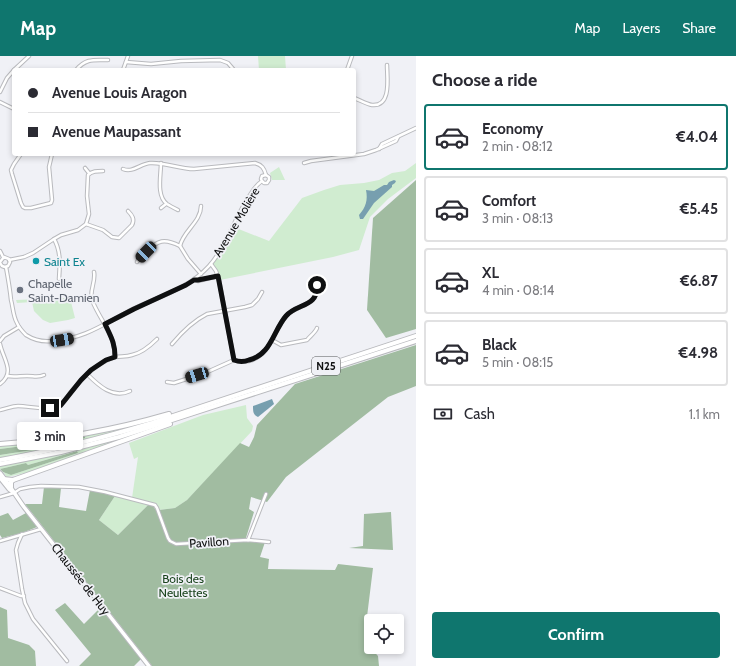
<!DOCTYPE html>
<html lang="en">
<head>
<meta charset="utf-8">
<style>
  :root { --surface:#fff; --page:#f2f2f3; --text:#2b2b33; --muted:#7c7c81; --line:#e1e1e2; --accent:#0f766e }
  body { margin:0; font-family:Cabin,sans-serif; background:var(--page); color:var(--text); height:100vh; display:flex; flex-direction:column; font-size:15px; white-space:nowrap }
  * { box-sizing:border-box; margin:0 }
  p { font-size:13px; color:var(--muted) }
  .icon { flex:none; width:22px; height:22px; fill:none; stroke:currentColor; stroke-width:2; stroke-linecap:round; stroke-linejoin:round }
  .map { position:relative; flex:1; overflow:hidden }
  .panel { display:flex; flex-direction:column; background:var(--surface); width:320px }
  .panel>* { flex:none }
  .guide { position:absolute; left:12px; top:12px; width:344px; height:88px; border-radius:4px; box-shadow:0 2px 6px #0003; display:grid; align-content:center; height:88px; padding:0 16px; background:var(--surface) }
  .controls { position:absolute; left:364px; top:558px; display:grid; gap:8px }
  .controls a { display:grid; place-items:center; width:40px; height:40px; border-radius:4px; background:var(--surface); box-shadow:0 2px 6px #0003; font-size:20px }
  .end { position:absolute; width:18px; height:18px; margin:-9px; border:5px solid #0f1011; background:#fff; box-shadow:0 0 0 2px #fff }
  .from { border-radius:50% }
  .bubble { position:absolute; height:28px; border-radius:4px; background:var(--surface); box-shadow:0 2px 6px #0003; font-size:13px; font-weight:700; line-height:28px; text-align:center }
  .car { position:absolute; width:12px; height:24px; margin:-12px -6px; border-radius:5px; box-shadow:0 0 3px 1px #0007; background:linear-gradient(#222 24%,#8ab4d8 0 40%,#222 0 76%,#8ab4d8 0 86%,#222 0) }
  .guide b { display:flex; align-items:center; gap:14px; height:38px; font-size:15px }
  .guide b+b { border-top:1px solid var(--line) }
  .guide i { width:10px; height:10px; background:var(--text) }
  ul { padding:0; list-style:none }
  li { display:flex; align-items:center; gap:12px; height:66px; margin:0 8px 6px; padding:0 8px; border:2px solid var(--line); border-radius:4px }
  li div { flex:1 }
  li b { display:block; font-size:15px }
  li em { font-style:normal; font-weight:700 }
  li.on { border-color:var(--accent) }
  li>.icon { width:36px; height:36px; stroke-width:1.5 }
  h2 { padding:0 16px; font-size:18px; line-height:48px }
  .pay { display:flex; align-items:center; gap:10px; height:44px; padding:0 16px; font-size:15px }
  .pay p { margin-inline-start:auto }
  .cta { display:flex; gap:8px; margin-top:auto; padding:8px 16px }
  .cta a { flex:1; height:46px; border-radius:4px; background:var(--accent); color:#fff; font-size:16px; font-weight:700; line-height:46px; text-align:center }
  header { display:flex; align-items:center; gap:24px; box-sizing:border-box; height:56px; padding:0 20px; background:var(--accent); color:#fff }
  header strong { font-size:19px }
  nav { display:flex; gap:22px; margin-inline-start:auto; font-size:14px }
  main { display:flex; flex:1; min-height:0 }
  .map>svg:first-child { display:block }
</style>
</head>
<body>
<header>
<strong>Map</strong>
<nav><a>Map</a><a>Layers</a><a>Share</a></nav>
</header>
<main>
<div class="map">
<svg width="416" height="610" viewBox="0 0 416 610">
  <rect width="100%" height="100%" fill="#f0f1f6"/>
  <!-- green -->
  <g fill="#d0ecd0">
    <polygon points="258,0 285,0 286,14 259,14"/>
    <polygon points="416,107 416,122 388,143 370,161 359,194 333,201 220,224 217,214 212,207 217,202 222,199 236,172 269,185 302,142 324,134 340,129 364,127 379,124 392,117 405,115"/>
    <polygon points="279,111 285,124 272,124 270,117"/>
    <polygon points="66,242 70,242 75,262 68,264 50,267 43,264 34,255 32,246 17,247 16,244"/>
    <polygon points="246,349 247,362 253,370 252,375 187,444 175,452 159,454 155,448 132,442 138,401 134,403 129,387 203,359"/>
    <path d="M135,369H138L61,390L0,402V399L39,393L85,380L38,388L0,393V390C45,387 91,380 135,369Z"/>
    <path d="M152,373L25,417L7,421L3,416L11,419L78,397L77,395L28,409L26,407L0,413V410C52,401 102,387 152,373Z"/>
    <polygon points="115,440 148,449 118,479 99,464"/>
  </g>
  <!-- forest -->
  <g fill="#a1bca1">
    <polygon points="416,124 416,273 386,282 367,254 373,162"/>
    <polygon points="416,289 416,330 388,341 286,421 267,446 251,441 249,453 254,456 245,485 265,486 260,501 269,503 268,513 335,514 338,508 373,512 364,585 378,600 379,610 152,610 25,448 42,448 44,431 61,432 59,451 86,455 90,434 115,440 99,464 118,479 148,449 152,449 156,454 159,454 175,452 187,444 240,387 249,391 254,381 257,369 295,328"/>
    <polygon points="85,380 85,382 64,388 39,393 0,399 0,393 38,388"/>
    <polygon points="77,395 78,397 11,419 3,416 0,413 26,407 28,409"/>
    <polygon points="391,456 393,494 349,492 363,490 364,458"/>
    <polygon points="8,457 13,464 26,457 37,471 22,477 2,482 0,479 0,460"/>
    <polygon points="65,547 84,568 101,551 141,603 134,610 79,610 91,598 55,554"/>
    <polygon points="0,551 7,554 8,582 29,589 35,595 36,610 0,610"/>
  </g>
  <!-- water -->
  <g fill="#779faf">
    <path d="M394,124L396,125L395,127L392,129V131L374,147L363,163H360L359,159C366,151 368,144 366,134L374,135L384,129H387L389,126Z"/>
    <path d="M272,343L274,348L258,361C253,359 253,355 253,350Z"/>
  </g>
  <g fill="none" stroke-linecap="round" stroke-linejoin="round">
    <defs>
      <g id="minor">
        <polyline points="126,6 151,8 181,5 220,4 228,7 234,14"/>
        <polyline points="14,14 29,0"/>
        <path d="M76,14C86,2 94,4 108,4"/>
        <polyline points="123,14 128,0"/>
        <polyline points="347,14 352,0"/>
        <polyline points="0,36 7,22 14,14"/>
        <path d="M354,42C360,44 366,48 372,49C392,51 387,21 387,9"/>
        <polyline points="0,46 14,53"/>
        <polyline points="379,93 382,88 416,72"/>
        <polyline points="21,98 14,108 11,114 12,118 21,147 23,151 25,152 31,152 51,147 52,144 49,111 52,98"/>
        <path d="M161,107C161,119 156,140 167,148C170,150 174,152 178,154"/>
        <polyline points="304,107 311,105 364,98 376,94 396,85 398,81"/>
        <polyline points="85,112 89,117"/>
        <path d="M123,113C133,117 140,108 150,107C165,106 179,113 194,113L255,107C262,109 264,112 266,119"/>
        <polyline points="161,152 166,148"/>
        <path d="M86,168L103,174L112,181L119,182L132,169C135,163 132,159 128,155"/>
        <path d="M54,183C61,195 60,209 59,223"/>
        <polyline points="0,195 3,201"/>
        <path d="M9,204L24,201L33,197L54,183L61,179L78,174L86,168L89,158L87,140L88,119C92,115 97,115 103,115"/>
        <polyline points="0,206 4,201 9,203 10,206 8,210 5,211 2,210 0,207"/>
        <path d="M137,206C139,202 142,200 146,196C158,184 164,182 180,190"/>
        <polyline points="211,208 216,215 219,224 234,304"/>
        <path d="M6,211C8,222 10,233 11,244C13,251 13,260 17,267C19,272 23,276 26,279C34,284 43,286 52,285C85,283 105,267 133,253C160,240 188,233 209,210C227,190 234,162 250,139C253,134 256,129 262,125L261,123L262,120L266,119L269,121V124L267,127H264L262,125"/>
        <path d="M201,218L188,203L180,190C183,175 201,166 201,150"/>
        <polyline points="194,223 198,225 218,220"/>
        <path d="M272,284L281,289L307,284C310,280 315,277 317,272"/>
        <polyline points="0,285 4,280 19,271"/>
        <path d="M0,288C3,303 16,316 0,328"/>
        <path d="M172,288C182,276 193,265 207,258L245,251L252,249L258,243L262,236"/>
        <path d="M115,301C121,300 126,301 132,299C142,297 150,290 157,283"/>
        <path d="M234,304C239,306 244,306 249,305C271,299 273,275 286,260C295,249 315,251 317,233C318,229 317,228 315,225"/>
        <path d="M87,318C99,330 113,343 130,335"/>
        <path d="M7,320C14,321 20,320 27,320C34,320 38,322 44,319"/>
        <polyline points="167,326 174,327 205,317 234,304"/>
        <path d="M0,354C6,353 12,350 18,350C28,350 50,355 58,351C63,348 67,342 70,337C83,322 95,307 115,301C115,277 100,265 92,244C89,235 96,226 94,216"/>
        <polyline points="0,441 14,437 20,433 30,431 41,430 79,431 105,436 155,449 157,452 168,482 170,485 176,488 248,484 269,486"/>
        <polyline points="22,478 18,487 16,494 22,533 25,547 33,563 67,605"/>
        <polyline points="248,484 266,438"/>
        <polyline points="0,485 41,473"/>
        <polyline points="0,532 21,540 24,540"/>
      </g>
      <g id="secondary">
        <path d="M0,417C9,428 16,440 24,451L149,610"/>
        <polyline points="1,423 9,433 13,436"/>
      </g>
      <g id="trunk">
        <path d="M0,388C57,384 114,374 169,358"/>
        <path d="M0,404C52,395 102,382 152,367L416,280"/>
        <polyline points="0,408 61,396 119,381 178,362 416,285"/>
        <polyline points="0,419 3,423 13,424 170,368"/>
        <polyline points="11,431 11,426 13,424"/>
      </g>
    </defs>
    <!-- minor casing -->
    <use href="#minor" stroke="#b9babe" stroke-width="4.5"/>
    <!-- secondary casing -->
    <use href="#secondary" stroke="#b9babe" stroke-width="5.5"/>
    <!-- trunk casing -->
    <use href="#trunk" stroke="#b9babe" stroke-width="6"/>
    <!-- minor -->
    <use href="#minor" stroke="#fff" stroke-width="2.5"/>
    <!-- secondary -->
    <use href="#secondary" stroke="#fff" stroke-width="3.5"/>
    <!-- trunk -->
    <use href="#trunk" stroke="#fff" stroke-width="4"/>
  </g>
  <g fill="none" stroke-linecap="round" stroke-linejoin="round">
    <!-- route -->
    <path stroke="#0f1011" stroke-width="5" d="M50,352H56L61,349L81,324L91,314L106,304L115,301C115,287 111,281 105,268L134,253L186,229L194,224H198L218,220L234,304C239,306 244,306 249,304C271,299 273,275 286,260C297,247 318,252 317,229"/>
  </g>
  <!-- markers -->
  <circle fill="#0f9aa8" stroke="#f0f1f6" stroke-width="1.5" cx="36" cy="205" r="4"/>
  <circle fill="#6b7280" stroke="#f0f1f6" stroke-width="1.5" cx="20" cy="234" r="4"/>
  <g text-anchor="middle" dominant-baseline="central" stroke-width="3.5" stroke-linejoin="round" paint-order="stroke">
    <!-- shield labels -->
    <rect fill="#f0f1f6" stroke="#525456" stroke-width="1" x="312" y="301" width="28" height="18" rx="3"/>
    <g font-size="11" font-weight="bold" fill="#0f1011">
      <text x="326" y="310">N25</text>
    </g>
    <!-- street labels -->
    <g font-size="12" fill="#0f1011" stroke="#f0f1f6">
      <text transform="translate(236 166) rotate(-59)">Avenue Molière</text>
      <text transform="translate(209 486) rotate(-4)">Pavillon</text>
      <text transform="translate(81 523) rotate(52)">Chaussée de Huy</text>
    </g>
    <!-- culture labels -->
    <g font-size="12" fill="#0d838f" stroke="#f0f1f6" text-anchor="start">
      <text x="44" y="205">Saint Ex</text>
    </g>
    <!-- worship labels -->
    <g font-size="12" fill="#5b616d" stroke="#f0f1f6" text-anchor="start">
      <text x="28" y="227">Chapelle<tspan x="28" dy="14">Saint-Damien</tspan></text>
    </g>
    <!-- park labels -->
    <g font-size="12" fill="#1b441e" stroke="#f0f1f6">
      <text x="183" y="522">Bois des<tspan x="183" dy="14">Neulettes</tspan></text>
    </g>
  </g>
</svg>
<div class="controls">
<a><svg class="icon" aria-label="locate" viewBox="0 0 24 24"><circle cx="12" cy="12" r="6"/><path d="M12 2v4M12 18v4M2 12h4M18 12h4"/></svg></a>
</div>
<i class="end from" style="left:317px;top:229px"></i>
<i class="end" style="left:50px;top:352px"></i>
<div class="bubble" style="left:17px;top:366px;width:66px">3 min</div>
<i class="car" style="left:146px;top:196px;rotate:224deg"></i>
<i class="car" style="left:62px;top:284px;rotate:80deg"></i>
<i class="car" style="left:197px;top:319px;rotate:253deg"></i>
<div class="guide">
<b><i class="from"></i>Avenue Louis Aragon</b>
<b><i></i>Avenue Maupassant</b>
</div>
</div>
<section class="panel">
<h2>Choose a ride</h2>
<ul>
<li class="on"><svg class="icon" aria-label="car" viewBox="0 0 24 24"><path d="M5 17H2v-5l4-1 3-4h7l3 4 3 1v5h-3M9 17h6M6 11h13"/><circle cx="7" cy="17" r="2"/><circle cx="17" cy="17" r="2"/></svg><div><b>Economy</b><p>2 min · 08:12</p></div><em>€4.04</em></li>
<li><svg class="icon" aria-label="car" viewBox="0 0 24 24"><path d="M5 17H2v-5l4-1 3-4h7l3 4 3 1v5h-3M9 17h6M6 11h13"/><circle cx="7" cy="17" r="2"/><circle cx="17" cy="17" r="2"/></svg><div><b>Comfort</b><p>3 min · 08:13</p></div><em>€5.45</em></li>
<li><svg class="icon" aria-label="car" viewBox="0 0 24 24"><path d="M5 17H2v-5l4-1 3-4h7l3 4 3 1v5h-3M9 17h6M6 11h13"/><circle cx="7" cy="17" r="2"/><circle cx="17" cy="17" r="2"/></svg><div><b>XL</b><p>4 min · 08:14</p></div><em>€6.87</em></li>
<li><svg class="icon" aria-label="car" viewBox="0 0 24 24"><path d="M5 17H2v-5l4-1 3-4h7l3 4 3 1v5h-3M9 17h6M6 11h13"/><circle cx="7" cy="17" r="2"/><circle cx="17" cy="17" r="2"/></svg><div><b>Black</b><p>5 min · 08:15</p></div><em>€4.98</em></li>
</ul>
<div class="pay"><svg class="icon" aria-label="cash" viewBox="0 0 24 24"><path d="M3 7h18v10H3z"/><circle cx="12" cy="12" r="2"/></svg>Cash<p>1.1 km</p></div>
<div class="cta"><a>Confirm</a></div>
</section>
</main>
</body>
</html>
